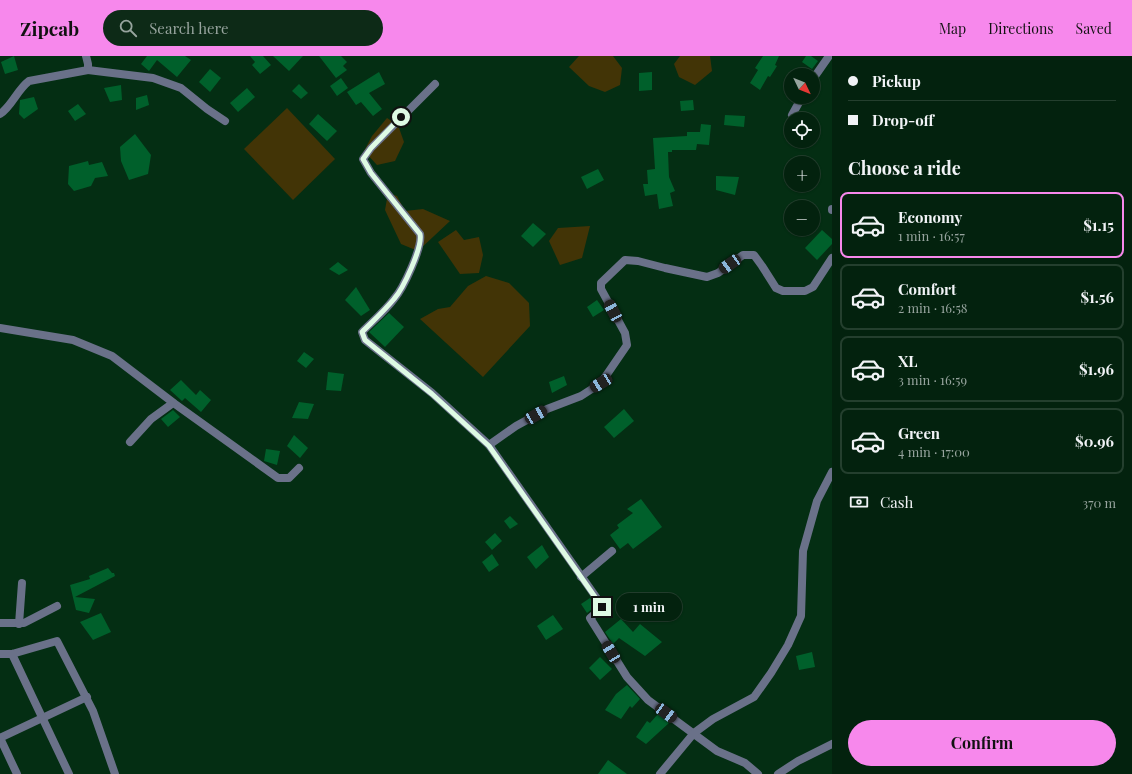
<!DOCTYPE html>
<html lang="en">
<head>
<meta charset="utf-8">
<style>
  :root { --surface:#03220e; --page:#0d2a17; --text:#f1f3f6; --muted:#97a49e; --line:#243f2e; --accent:#f788ec }
  body { margin:0; font-family:"Playfair Display",serif; background:var(--page); color:var(--text); height:100vh; display:flex; flex-direction:column; font-size:15px; white-space:nowrap }
  * { box-sizing:border-box; margin:0 }
  p { font-size:13px; color:var(--muted) }
  .icon { flex:none; width:22px; height:22px; fill:none; stroke:currentColor; stroke-width:2; stroke-linecap:round; stroke-linejoin:round }
  .map { position:relative; flex:1; overflow:hidden }
  .panel { display:flex; flex-direction:column; background:var(--surface); width:300px }
  .panel>* { flex:none }
  .guide { display:grid; align-content:center; height:88px; padding:0 16px; background:var(--surface) }
  .needle { width:26px; rotate:133deg }
  .fabs { position:absolute; left:784px; top:12px; display:grid; gap:8px }
  .fabs a { display:grid; place-items:center; width:36px; height:36px; border-radius:50%; background:var(--surface); box-shadow:0 1px 3px #0004,0 0 0 1px var(--line); font-size:20px }
  .end { position:absolute; width:18px; height:18px; margin:-9px; border:5px solid #defae4; background:#111; box-shadow:0 0 0 2px #111 }
  .from { border-radius:50% }
  .bubble { position:absolute; height:28px; border-radius:14px; background:var(--surface); box-shadow:0 1px 3px #0004,0 0 0 1px var(--line); font-size:13px; font-weight:700; line-height:28px; text-align:center }
  .car { position:absolute; width:12px; height:24px; margin:-12px -6px; border-radius:5px; box-shadow:0 0 3px 1px #0007; background:linear-gradient(#222 24%,#8ab4d8 0 40%,#222 0 76%,#8ab4d8 0 86%,#222 0) }
  .guide b { display:flex; align-items:center; gap:14px; height:38px; font-size:15px }
  .guide b+b { border-top:1px solid var(--line) }
  .guide i { width:10px; height:10px; background:var(--text) }
  ul { padding:0; list-style:none }
  li { display:flex; align-items:center; gap:12px; height:66px; margin:0 8px 6px; padding:0 8px; border:2px solid var(--line); border-radius:8px }
  li div { flex:1 }
  li b { display:block; font-size:15px }
  li em { font-style:normal; font-weight:700 }
  li.selected { border-color:var(--accent) }
  li>.icon { width:36px; height:36px; stroke-width:1.5 }
  h2 { padding:0 16px; font-size:18px; line-height:48px }
  .pay { display:flex; align-items:center; gap:10px; height:44px; padding:0 16px; font-size:15px }
  .pay p { margin-inline-start:auto }
  .button { display:flex; gap:8px; margin-top:auto; padding:8px 16px }
  .button a { flex:1; height:46px; border-radius:24px; background:var(--accent); color:#111; font-size:16px; font-weight:700; line-height:46px; text-align:center }
  header { display:flex; align-items:center; gap:24px; box-sizing:border-box; height:56px; padding:0 20px; background:var(--accent); color:#111 }
  header strong { font-size:19px }
  nav { display:flex; gap:22px; margin-inline-start:auto; font-size:14px }
  .search { width:280px; height:36px; background:var(--page); display:flex; align-items:center; gap:10px; box-sizing:border-box; padding:0 14px; border-radius:22px; color:var(--muted); font-size:15px }
  main { display:flex; flex:1; min-height:0 }
  .map>svg:first-child { display:block }
</style>
</head>
<body>
<header>
<strong>Zipcab</strong>
<div class="search"><svg class="icon" aria-label="search" viewBox="0 0 24 24"><circle cx="10" cy="10" r="6"/><path d="M15 15l6 6"/></svg>Search here</div>
<nav><a>Map</a><a>Directions</a><a>Saved</a></nav>
</header>
<main>
<div class="map">
<svg width="832" height="718" viewBox="0 0 832 718">
  <rect width="100%" height="100%" fill="#042e13"/>
  <!-- green -->
  <g fill="#423406">
    <polygon points="579,0 613,0 622,12 620,29 605,36 589,30 569,11"/>
    <polygon points="680,0 710,0 712,15 695,29 679,21 674,8"/>
    <polygon points="287,52 335,103 293,144 244,93"/>
    <polygon points="387,62 398,69 404,86 395,105 377,109 364,95 372,80"/>
    <polygon points="388,137 397,140 405,155 423,153 450,165 418,195 401,188 385,154"/>
    <polygon points="590,170 582,202 560,209 549,185 558,172"/>
    <polygon points="456,174 464,184 479,181 483,199 479,217 460,218 438,186"/>
    <polygon points="486,220 509,227 529,247 530,270 483,321 420,263 438,253 450,251 468,230"/>
  </g>
  <!-- building -->
  <g fill="#00602b">
    <polygon points="14,0 18,14 5,18 1,6"/>
    <polygon points="147,0 185,0 191,4 177,21 157,4 149,15 141,8"/>
    <polygon points="250,0 263,0 271,9 260,18 252,9 255,6"/>
    <polygon points="273,0 303,0 289,15"/>
    <polygon points="319,0 341,0 347,6 343,10 347,14 336,22"/>
    <polygon points="763,0 779,0 775,9 777,10 770,21 768,20 760,34 750,27 758,14 755,12"/>
    <polygon points="806,0 811,0 818,5 812,13 802,6"/>
    <polygon points="210,13 221,22 210,36 199,26"/>
    <polygon points="379,16 385,28 369,37 382,53 373,60 361,46 356,49 347,36"/>
    <polygon points="652,16 652,34 639,35 639,17"/>
    <polygon points="341,22 348,32 337,40 330,30"/>
    <polygon points="299,28 308,37 301,43 292,35"/>
    <polygon points="121,29 122,44 110,46 104,32"/>
    <polygon points="247,32 255,41 238,56 230,47"/>
    <polygon points="147,39 149,49 136,54 136,42"/>
    <polygon points="34,41 38,53 24,63 19,58 20,44"/>
    <polygon points="693,44 694,54 681,55 680,45"/>
    <polygon points="78,48 86,58 75,65 68,55"/>
    <polygon points="318,58 337,75 327,85 309,68"/>
    <polygon points="725,59 745,60 744,71 724,69"/>
    <polygon points="701,68 711,69 709,89 697,88 696,94 672,94 672,96 668,96 669,121 675,135 670,137 673,150 659,153 657,138 645,140 643,128 648,128 647,114 655,113 653,82 687,80 687,76 700,76"/>
    <polygon points="135,78 151,99 148,118 129,124 121,105 120,91"/>
    <polygon points="88,105 89,109 102,106 108,120 95,122 91,130 74,135 68,128 69,110"/>
    <polygon points="598,113 604,124 587,133 581,121"/>
    <polygon points="716,120 739,121 735,139 716,134"/>
    <polygon points="533,167 546,178 533,191 521,180"/>
    <polygon points="822,174 832,183 832,188 817,204 805,192"/>
    <polygon points="338,206 348,214 339,219 329,213"/>
    <polygon points="356,231 370,254 361,260 345,244"/>
    <polygon points="597,244 604,254 593,261 587,251"/>
    <polygon points="389,257 404,271 385,291 369,276"/>
    <polygon points="304,296 314,303 306,312 297,305"/>
    <polygon points="328,316 344,318 341,335 326,334"/>
    <polygon points="564,320 567,329 552,337 549,326"/>
    <polygon points="181,324 196,339 200,334 211,344 201,356 185,342 182,345 170,334"/>
    <polygon points="299,346 314,348 308,363 292,362"/>
    <polygon points="624,353 634,365 614,382 604,371"/>
    <polygon points="173,354 180,361 168,371 161,363"/>
    <polygon points="294,379 308,392 300,402 287,390"/>
    <polygon points="266,393 280,395 277,409 264,405"/>
    <polygon points="641,443 662,471 633,493 628,487 620,493 610,479 619,472 617,469 633,457 627,453"/>
    <polygon points="510,460 518,468 510,473 504,465"/>
    <polygon points="495,477 502,485 492,494 485,486"/>
    <polygon points="542,489 549,501 536,513 527,501"/>
    <polygon points="492,498 499,509 489,516 482,506"/>
    <polygon points="108,512 112,517 114,517 115,520 75,541 95,543 89,557 76,554 70,529 90,523 89,520"/>
    <polygon points="590,542 596,550 587,557 581,548"/>
    <polygon points="101,557 111,576 93,584 80,566"/>
    <polygon points="553,559 563,573 546,584 537,570"/>
    <polygon points="621,563 633,576 640,568 662,586 645,600 619,582 613,588 605,576"/>
    <polygon points="812,596 815,611 799,614 796,600"/>
    <polygon points="600,601 612,613 600,624 589,612"/>
    <polygon points="627,629 640,643 632,652 630,650 621,663 605,654 616,638"/>
    <polygon points="658,658 669,667 646,688 636,681 647,665 650,667"/>
    <polygon points="608,704 627,718 598,718"/>
  </g>
  <g fill="none" stroke-linecap="round" stroke-linejoin="round">
    <!-- minor -->
    <g stroke="#6a7189" stroke-width="8">
      <polyline points="88,14 153,22 181,32 207,53 225,65"/>
      <polyline points="813,23 829,0"/>
      <path d="M435,28L371,92L363,103L371,117L420,178C423,191 403,233 394,243C385,255 373,265 362,276L365,284L432,337L489,389L603,551L590,562L627,621L648,644L717,695L745,707L758,718"/>
      <path d="M0,58C12,50 17,34 29,25L88,14V8L86,0"/>
      <polyline points="792,59 802,41"/>
      <polyline points="832,153 832,154"/>
      <polyline points="0,272 73,284 112,300 175,348 278,422 289,422 299,412"/>
      <polyline points="130,386 151,363 173,347"/>
      <polyline points="489,389 516,370 547,353 581,340 601,327 627,289 625,277 601,233 601,227 625,204 638,205 665,212 707,221 718,217 743,199 754,199 762,210 776,232 783,235 805,235 813,231 832,202"/>
      <polyline points="581,521 612,495"/>
      <polyline points="0,567 24,567 57,550"/>
      <polyline points="19,568 22,527"/>
      <polyline points="0,598 12,598 57,585 93,655 115,718"/>
      <polyline points="12,598 69,718"/>
      <polyline points="0,682 87,641"/>
      <polyline points="0,682 17,718"/>
      <polyline points="660,718 694,677 713,663 754,641 771,617 788,589 801,560 803,495 817,445 832,416"/>
      <polyline points="778,718 798,705 832,688"/>
    </g>
  </g>
  <g fill="none" stroke-linecap="round" stroke-linejoin="round">
    <!-- route -->
    <path stroke="#defae4" stroke-width="5" d="M401,61L371,92L363,103L371,117L420,178C423,191 403,233 394,243C384,255 373,265 362,276L365,284L432,338L489,390L602,551"/>
  </g>
</svg>
<div class="fabs">
<a><svg class="needle" viewBox="-14 -14 28 28"><path d="M0-13l5 13h-10z" fill="#e53935"/><path d="M0 13l5-13h-10z" fill="#97a49e"/></svg></a>
<a><svg class="icon" aria-label="locate" viewBox="0 0 24 24"><circle cx="12" cy="12" r="6"/><path d="M12 2v4M12 18v4M2 12h4M18 12h4"/></svg></a>
<a>+</a>
<a>−</a>
</div>
<i class="end from" style="left:401px;top:61px"></i>
<i class="end" style="left:602px;top:551px"></i>
<div class="bubble" style="left:616px;top:537px;width:66px">1 min</div>
<i class="car" style="left:730px;top:208px;rotate:235deg"></i>
<i class="car" style="left:613px;top:255px;rotate:332deg"></i>
<i class="car" style="left:601px;top:327px;rotate:238deg"></i>
<i class="car" style="left:536px;top:359px;rotate:60deg"></i>
<i class="car" style="left:611px;top:596px;rotate:329deg"></i>
<i class="car" style="left:666px;top:657px;rotate:126deg"></i>
</div>
<section class="panel">
<div class="guide">
<b><i class="from"></i>Pickup</b>
<b><i></i>Drop-off</b>
</div>
<h2>Choose a ride</h2>
<ul>
<li class="selected"><svg class="icon" aria-label="car" viewBox="0 0 24 24"><path d="M5 17H2v-5l4-1 3-4h7l3 4 3 1v5h-3M9 17h6M6 11h13"/><circle cx="7" cy="17" r="2"/><circle cx="17" cy="17" r="2"/></svg><div><b>Economy</b><p>1 min · 16:57</p></div><em>$1.15</em></li>
<li><svg class="icon" aria-label="car" viewBox="0 0 24 24"><path d="M5 17H2v-5l4-1 3-4h7l3 4 3 1v5h-3M9 17h6M6 11h13"/><circle cx="7" cy="17" r="2"/><circle cx="17" cy="17" r="2"/></svg><div><b>Comfort</b><p>2 min · 16:58</p></div><em>$1.56</em></li>
<li><svg class="icon" aria-label="car" viewBox="0 0 24 24"><path d="M5 17H2v-5l4-1 3-4h7l3 4 3 1v5h-3M9 17h6M6 11h13"/><circle cx="7" cy="17" r="2"/><circle cx="17" cy="17" r="2"/></svg><div><b>XL</b><p>3 min · 16:59</p></div><em>$1.96</em></li>
<li><svg class="icon" aria-label="car" viewBox="0 0 24 24"><path d="M5 17H2v-5l4-1 3-4h7l3 4 3 1v5h-3M9 17h6M6 11h13"/><circle cx="7" cy="17" r="2"/><circle cx="17" cy="17" r="2"/></svg><div><b>Green</b><p>4 min · 17:00</p></div><em>$0.96</em></li>
</ul>
<div class="pay"><svg class="icon" aria-label="cash" viewBox="0 0 24 24"><path d="M3 7h18v10H3z"/><circle cx="12" cy="12" r="2"/></svg>Cash<p>370 m</p></div>
<div class="button"><a>Confirm</a></div>
</section>
</main>
</body>
</html>
